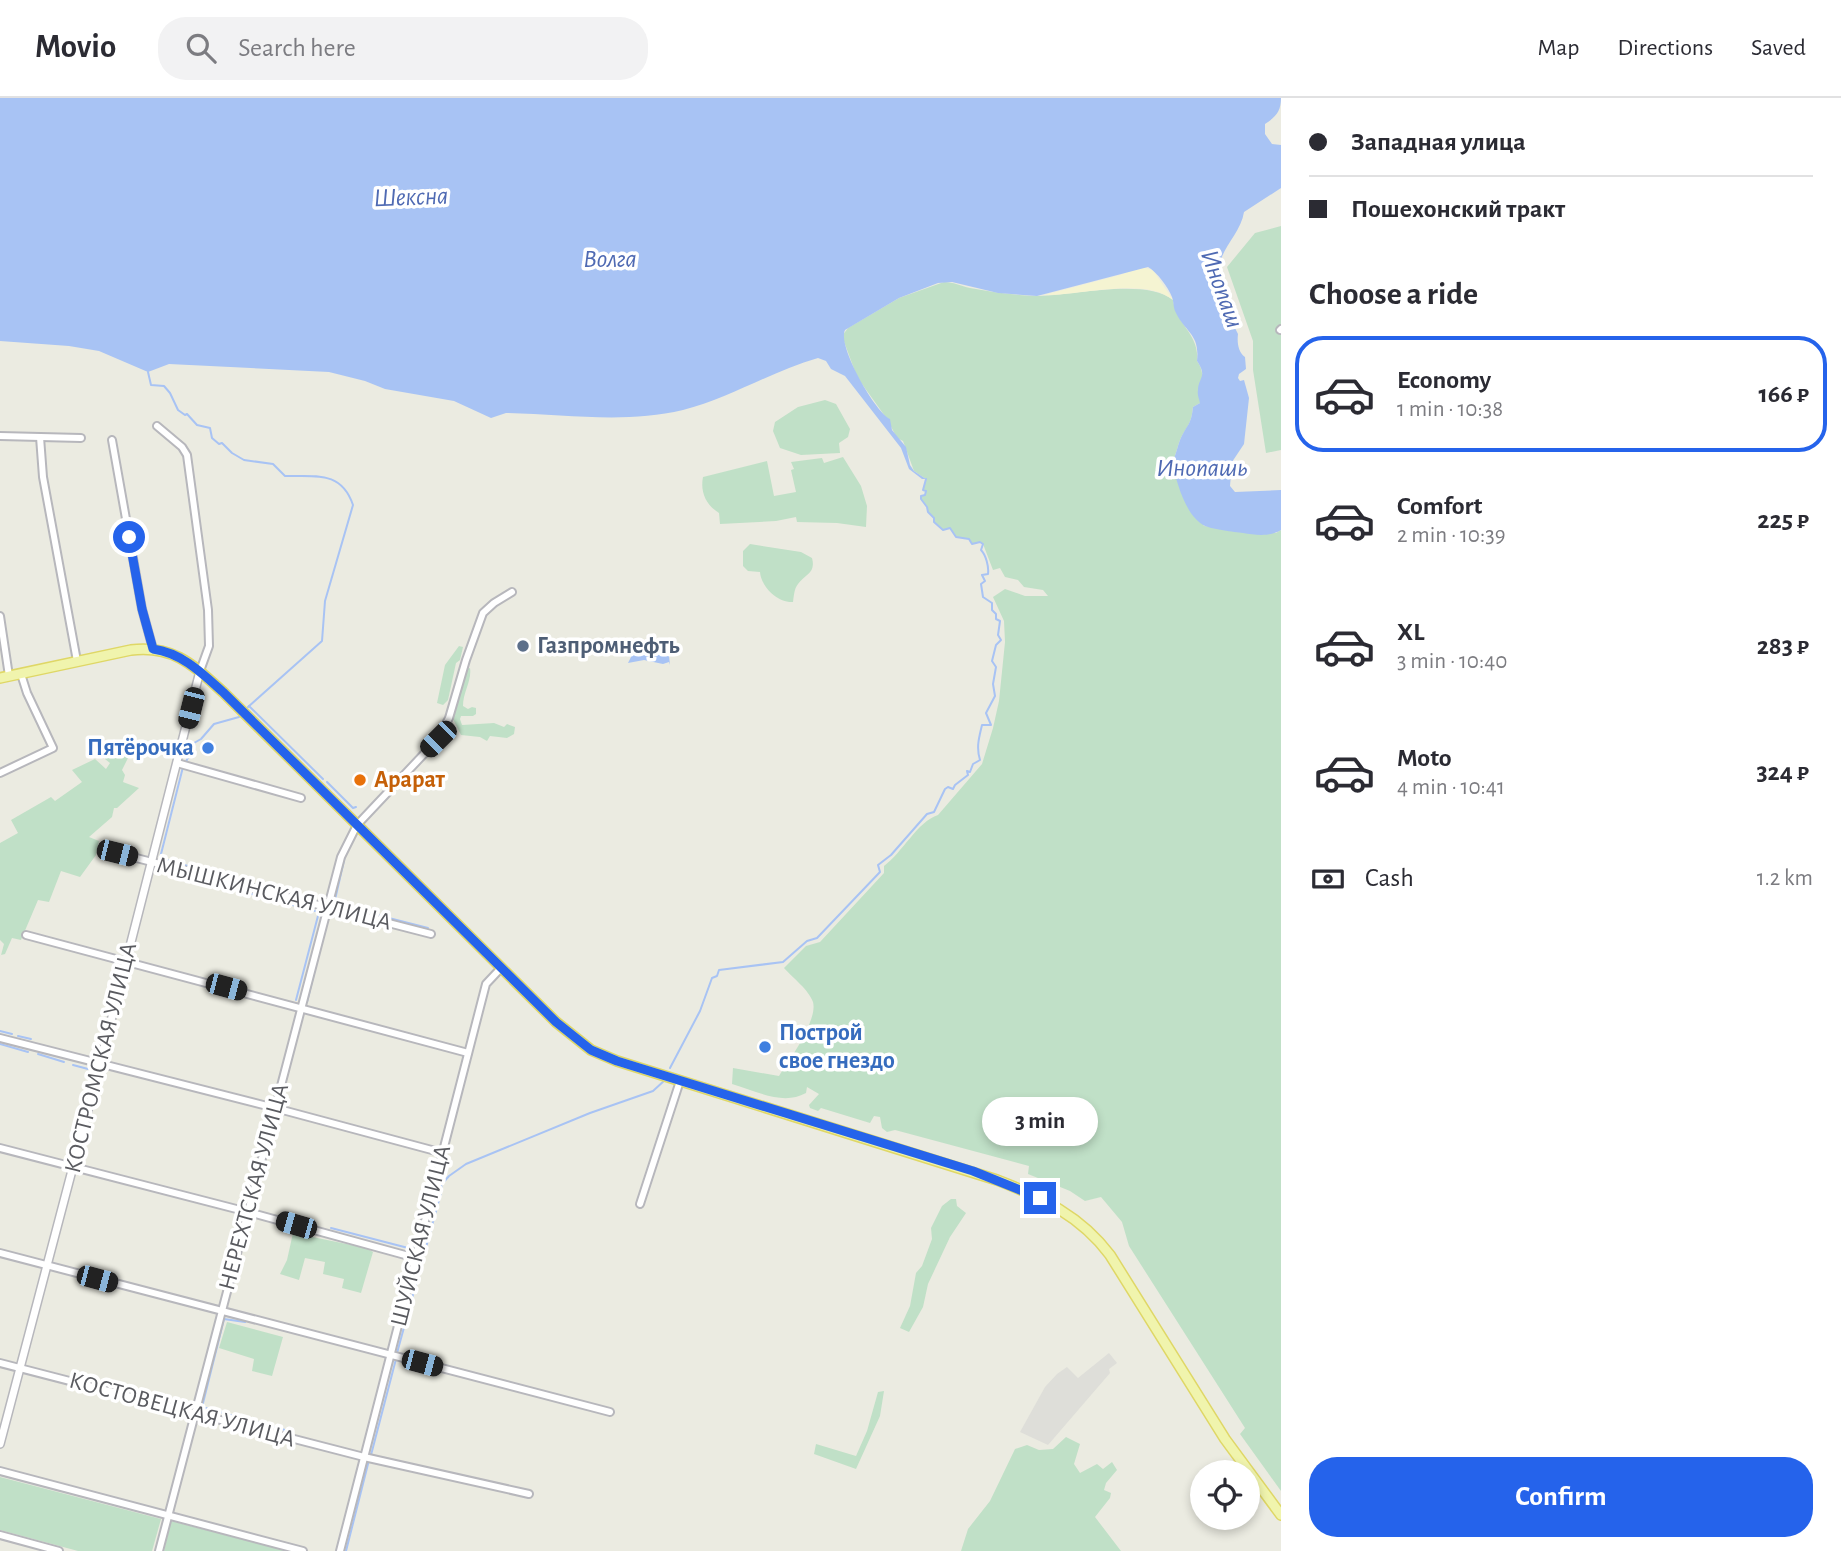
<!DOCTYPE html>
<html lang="en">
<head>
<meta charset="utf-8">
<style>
  :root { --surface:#fff; --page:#f2f2f3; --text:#2b2b33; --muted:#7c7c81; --line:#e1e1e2; --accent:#2563eb }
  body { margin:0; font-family:"Alegreya Sans",sans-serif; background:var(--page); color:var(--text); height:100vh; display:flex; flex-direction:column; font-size:26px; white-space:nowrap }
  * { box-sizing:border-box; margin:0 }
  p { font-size:23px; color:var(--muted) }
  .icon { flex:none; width:38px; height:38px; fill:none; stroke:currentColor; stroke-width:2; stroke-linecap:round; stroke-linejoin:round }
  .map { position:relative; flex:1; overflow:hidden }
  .side { display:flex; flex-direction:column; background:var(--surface); width:560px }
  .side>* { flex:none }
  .guide { display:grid; align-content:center; height:154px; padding:0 28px; background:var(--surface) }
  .controls { position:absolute; left:1190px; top:1362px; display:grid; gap:14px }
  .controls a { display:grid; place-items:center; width:70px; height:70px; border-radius:50%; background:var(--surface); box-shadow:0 4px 10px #0003; font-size:35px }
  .end { position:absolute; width:32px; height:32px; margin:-16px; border:9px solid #2563eb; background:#fff; box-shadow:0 0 0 4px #fff }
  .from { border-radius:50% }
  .bubble { position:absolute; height:49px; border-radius:24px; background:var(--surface); box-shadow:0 4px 10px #0003; font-size:23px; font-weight:700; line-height:49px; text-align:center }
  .car { position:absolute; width:21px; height:42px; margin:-21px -10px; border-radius:9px; box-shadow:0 0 5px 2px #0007; background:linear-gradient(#222 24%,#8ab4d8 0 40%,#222 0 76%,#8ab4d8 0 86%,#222 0) }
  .guide b { display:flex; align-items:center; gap:24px; height:66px; font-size:26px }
  .guide b+b { border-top:2px solid var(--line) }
  .guide i { width:18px; height:18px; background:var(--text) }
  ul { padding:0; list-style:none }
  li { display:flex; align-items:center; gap:21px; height:116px; margin:0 14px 10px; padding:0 14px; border:4px solid transparent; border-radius:28px }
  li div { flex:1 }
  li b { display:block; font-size:26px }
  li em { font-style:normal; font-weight:700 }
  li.active { border-color:var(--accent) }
  li>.icon { width:63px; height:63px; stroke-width:1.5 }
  h2 { padding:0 28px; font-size:32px; line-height:84px }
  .pay { display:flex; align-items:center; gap:18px; height:77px; padding:0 28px; font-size:26px }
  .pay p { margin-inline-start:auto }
  .button { display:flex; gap:14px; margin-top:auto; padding:14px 28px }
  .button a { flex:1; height:80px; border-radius:28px; background:var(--accent); color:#fff; font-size:28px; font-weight:700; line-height:80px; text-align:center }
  header { display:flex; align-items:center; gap:42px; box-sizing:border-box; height:98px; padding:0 35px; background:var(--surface); border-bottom:2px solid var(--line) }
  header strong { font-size:33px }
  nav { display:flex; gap:38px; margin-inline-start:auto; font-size:24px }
  .search { width:490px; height:63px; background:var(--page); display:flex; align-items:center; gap:18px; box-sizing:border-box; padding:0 24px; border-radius:28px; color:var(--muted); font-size:26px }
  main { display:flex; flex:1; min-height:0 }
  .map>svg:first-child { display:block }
</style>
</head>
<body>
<header>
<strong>Movio</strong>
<div class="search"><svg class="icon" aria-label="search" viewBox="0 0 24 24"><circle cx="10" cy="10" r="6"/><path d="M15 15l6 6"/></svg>Search here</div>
<nav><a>Map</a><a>Directions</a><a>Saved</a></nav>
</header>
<main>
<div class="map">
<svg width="1281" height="1453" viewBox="0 0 1281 1453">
  <rect width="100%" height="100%" fill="#ebebe1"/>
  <!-- industrial -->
  <polygon fill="#deded9" points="1109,1255 1117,1265 1109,1271 1110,1275 1048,1347 1020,1334 1045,1289 1057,1276 1067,1269 1078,1280"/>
  <!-- green -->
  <g fill="#c0e0c7">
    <polygon points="1281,128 1281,352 1266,355 1253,272 1253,243 1227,169 1255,135"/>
    <path d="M944,184C953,184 961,188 970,190C991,194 1013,197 1035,198C1070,198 1146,179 1173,202C1176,226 1200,237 1197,263C1206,275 1202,291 1200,305L1193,309C1191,328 1187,327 1180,342C1177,350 1176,357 1172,365L1204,428L1276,435L1281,432V1393L1240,1336L1245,1330L1129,1148L1122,1124L1101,1099L1085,1103L1070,1093L1028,1076L1029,1068L895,1032L887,1034L882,1030L880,1019L874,1018L870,1025L821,1010L818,1013L810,1010L809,1007L819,996L807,989L806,995C783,1008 756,993 732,986L733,970L779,978C789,963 818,922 813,904C809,892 792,879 784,870L806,848L820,844L884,775V768C902,755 918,723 938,717L982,666L993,630L999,603L1005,544L1004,523L993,499L1005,491L1025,498H1048L1043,492L1024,489L1018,482L1005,479L1000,470L993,472L983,446L980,444L972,446L969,441L956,439L950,430L943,432L934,424V419L928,414L927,408L921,401V398L925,397L926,394L923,392L926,381L914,373L903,343L897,340L887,321L857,279L842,238L848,230L899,200Z"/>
    <polygon points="825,302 836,306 850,331 848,339 839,345 840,355 801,357 780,350 773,333 775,324 798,309"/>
    <path d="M843,359L861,388L867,408L866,429L837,425L797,424L796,419L776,423L720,426L719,415C706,407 700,394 703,379L767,363L774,398L796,394L791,372L794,371L791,364L822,360L824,365Z"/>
    <path d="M750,446L801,454L812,460C816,475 806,476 798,486C794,491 794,498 793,504C777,505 761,488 760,474L748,473L743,468V453Z"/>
    <polygon points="459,548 463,549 460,562 456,565 448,602 443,607 437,605 445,567"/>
    <path d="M470,570C472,583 463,594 463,608L468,611L472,609L476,610V616L473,618H461L460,621L462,627L494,625L504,629L507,626L515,629L514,636L507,640L490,638L487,643L480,639L461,637L453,621L466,571Z"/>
    <polygon points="111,649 115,649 119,654 127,655 129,658 122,672 125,677 123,684 139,690 117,710 114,710 112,719 89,739 99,743 96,757 80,779 61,773 49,804 38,802 21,842 12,840 5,856 1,857 0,861 4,846 0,842 0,745 18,735 11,722 51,699 55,703 82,684 72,672 95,661 106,671 110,665 105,661"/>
    <polygon points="951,1101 956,1101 957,1108 966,1115 950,1139 928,1186 923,1209 909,1234 900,1230 910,1208 916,1175 922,1168 932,1141 931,1130 942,1108"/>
    <polygon points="293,1135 366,1150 373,1154 361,1195 342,1190 344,1181 323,1176 325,1164 305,1160 299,1182 280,1176 287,1162"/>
    <polygon points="227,1224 283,1239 272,1278 252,1273 254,1261 219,1250"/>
    <polygon points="884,1293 880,1318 856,1371 814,1356 816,1346 856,1358 867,1333 878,1294"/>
    <polygon points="1066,1339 1080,1346 1074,1366 1080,1375 1097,1366 1103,1371 1112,1364 1117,1372 1106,1385 1104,1392 1111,1395 1110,1400 1095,1419 1121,1453 961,1453 968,1431 990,1403 1015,1351 1027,1347 1039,1352 1053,1351"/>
    <polygon points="0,1379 161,1421 152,1453 78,1453 0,1432"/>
    <polygon points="171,1423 287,1453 164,1453"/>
  </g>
  <!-- sand -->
  <path fill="#f5f4d2" d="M1141,169L1153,172L1173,202C1145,178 1078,198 1044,197L1120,177Z"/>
  <!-- water -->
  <g fill="#a8c3f4">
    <path d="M0,0H1281C1281,13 1276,19 1265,26V36L1272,46L1281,47V90L1244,114C1241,134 1222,150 1220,166C1218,184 1231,199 1230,216L1234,219L1235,230L1238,236C1237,244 1238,254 1245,259L1246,271L1239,276L1238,280L1240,283L1244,282L1249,300L1244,346L1232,364L1230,388L1235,394L1281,392V432C1270,439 1255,437 1243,435C1234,434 1212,431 1205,428C1185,418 1177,384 1172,365C1176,357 1177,350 1180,342C1187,326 1191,328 1193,309L1200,305C1199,300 1197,297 1198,292C1198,280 1208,279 1197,263C1200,236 1186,235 1176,215C1173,210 1174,204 1172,199C1168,189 1157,174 1148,169L1037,198L998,195L952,184L938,185L899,200L845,232C837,247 875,314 890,321L892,332L906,349L910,367L914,373L926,381H922L909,371L901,350L845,278L831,271L826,263L818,260C772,273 730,300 683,312C624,326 565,316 506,315L491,320L454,303L385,291L365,283L329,274L169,266L148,274L99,253L69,248L0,243Z"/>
    <polygon points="625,541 626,543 637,543 638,551 647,552 647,555 669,558 670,567 669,564 663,566 644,562 628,565 632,557 630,551 627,558 625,554 621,555 614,549 621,549 619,544"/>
  </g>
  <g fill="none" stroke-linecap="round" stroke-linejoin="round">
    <!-- stream -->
    <g stroke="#a8c3f4" stroke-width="2">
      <path d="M148,274L151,287L164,288L170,295L178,312L185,317L187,316L197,327L210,330L212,340L219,346L222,345L232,355L244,362L273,366L285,378C315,379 341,372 353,407L325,503L322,543L248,609"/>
      <polyline points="249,608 323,681"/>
      <polyline points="186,664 194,645 201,641 214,626 239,619"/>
      <polyline points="183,669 160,760 230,780"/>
      <polyline points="327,684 353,710 356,709"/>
      <polyline points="345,758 334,806 428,830"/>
      <polyline points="157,771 319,814 296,902"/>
      <polyline points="324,837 329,817"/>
      <polyline points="307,904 318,859"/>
      <polyline points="0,933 12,936"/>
      <polyline points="18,938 31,941"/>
      <polyline points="0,946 28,954"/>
      <polyline points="38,956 64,964"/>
      <polyline points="73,967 88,971"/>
      <path d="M670,970L700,913L712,880L717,878L719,872L783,864L807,843L817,840L880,774L878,767L891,757L927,716L934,714L945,691L948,689L953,691L955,687L968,677L967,673L970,674L973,666L980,662C976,649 979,640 982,627H991L986,615L995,598L993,586L996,569L992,563L996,547L1001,542L998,537L1000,523L996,521V516L992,512V505L983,499L981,486L985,483L982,477L988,476C989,469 986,457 981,452L983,446L980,444L972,446L969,441L956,439L950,430L943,432L934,424V420L928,414L927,409L921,401V398L925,397L926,393L923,392L926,381"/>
      <polyline points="331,1130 412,1151 421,1124"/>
      <polyline points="245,1224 224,1221 202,1309 285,1332"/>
      <polyline points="397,1255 442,1091 441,1087 449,1078 466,1066 590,1015 653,993 665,982"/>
      <polyline points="371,1357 396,1261"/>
      <polyline points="346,1453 369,1362"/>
    </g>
    <defs>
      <g id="minor">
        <polyline points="1280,232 1281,231"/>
        <polyline points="157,328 182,349 187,357 208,512 209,548 200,573"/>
        <polyline points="0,338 81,340"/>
        <polyline points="40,339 43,379 77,563"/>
        <polyline points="112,342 142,511 153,551"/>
        <polyline points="0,518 9,578"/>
        <polyline points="177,665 301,700"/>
        <polyline points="0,675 53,650 27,595 21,576"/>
        <polyline points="117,755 431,836"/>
        <polyline points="26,837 468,955"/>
        <polyline points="0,940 275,1010 443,1055"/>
        <polyline points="0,1050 248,1114 416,1160"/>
        <polyline points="640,1106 680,983"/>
        <polyline points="0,1155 610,1314"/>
        <polyline points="0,1265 364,1359 529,1396"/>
        <polyline points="0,1373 303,1453"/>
        <polyline points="0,1437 59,1453"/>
        <polyline points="159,1453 341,759 357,727 438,641 449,620 466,562 483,515 494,505 512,494"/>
        <polyline points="340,1453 486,886 501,870"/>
      </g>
      <polyline id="tertiary" points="0,1346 100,966 200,573"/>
      <path id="primary" d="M0,580L131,552C174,547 193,567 223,594L556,924L591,952L617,963L997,1082C1041,1099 1081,1118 1110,1157L1225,1341L1281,1417"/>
    </defs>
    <!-- minor casing -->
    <use href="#minor" stroke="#b7b7bc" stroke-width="10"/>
    <!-- tertiary casing -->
    <use href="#tertiary" stroke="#b7b7bc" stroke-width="10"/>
    <!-- primary casing -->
    <use href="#primary" stroke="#dfd766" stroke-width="12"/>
    <!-- minor -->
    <use href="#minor" stroke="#fff" stroke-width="6"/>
    <!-- tertiary -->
    <use href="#tertiary" stroke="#fff" stroke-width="7"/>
    <!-- primary -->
    <use href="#primary" stroke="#f0f4ad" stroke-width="9"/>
  </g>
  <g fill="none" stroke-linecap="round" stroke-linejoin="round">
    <!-- route -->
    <path stroke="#2563eb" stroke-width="9" d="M129,439L142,511L153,551C182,555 202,575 223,594L556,924L591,952L617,963L973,1073L1040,1100"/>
  </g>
  <!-- markers -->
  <circle fill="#5c6f8a" stroke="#fff" stroke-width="2.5" cx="523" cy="548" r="7"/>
  <g fill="#3f7fe0" stroke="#fff" stroke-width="2.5">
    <circle cx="208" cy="650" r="7"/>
    <circle cx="765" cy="949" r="7"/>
  </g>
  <circle fill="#e8710a" stroke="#fff" stroke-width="2.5" cx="360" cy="682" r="7"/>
  <g text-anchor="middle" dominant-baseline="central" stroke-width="7" stroke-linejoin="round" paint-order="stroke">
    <!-- service labels -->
    <g font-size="24" font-weight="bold" fill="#4e5e75" stroke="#fff" text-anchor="start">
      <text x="537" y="548">Газпромнефть</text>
    </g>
    <!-- shop labels -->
    <g font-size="24" font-weight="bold" fill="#366cbe" stroke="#fff" text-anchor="end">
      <text x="194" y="650">Пятёрочка</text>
      <text x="779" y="935" text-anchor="start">Построй<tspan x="779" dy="28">свое гнездо</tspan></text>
    </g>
    <!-- food labels -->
    <g font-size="24" font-weight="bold" fill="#c56008" stroke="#fff" text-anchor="start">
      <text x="374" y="682">Арарат</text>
    </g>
    <!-- street labels -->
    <g font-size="24" fill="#5a5b60" stroke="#fff">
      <text transform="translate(274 796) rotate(14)">МЫШКИНСКАЯ УЛИЦА</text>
      <text transform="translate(101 960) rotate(-76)">КОСТРОМСКАЯ УЛИЦА</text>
      <text transform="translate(254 1089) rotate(-75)">НЕРЕХТСКАЯ УЛИЦА</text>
      <text transform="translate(421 1138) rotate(-76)">ШУЙСКАЯ УЛИЦА</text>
      <text transform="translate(182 1312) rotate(15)">КОСТОВЕЦКАЯ УЛИЦА</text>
    </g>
    <!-- water labels -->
    <g font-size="26" font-style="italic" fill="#4f6ab3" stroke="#fff">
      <text transform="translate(411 99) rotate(-2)">Шексна</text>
      <text x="610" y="161">Волга</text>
      <text transform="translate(1222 191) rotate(70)">Инопаш</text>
      <text x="1202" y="370">Инопашь</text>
    </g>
  </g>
</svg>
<div class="controls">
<a><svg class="icon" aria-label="locate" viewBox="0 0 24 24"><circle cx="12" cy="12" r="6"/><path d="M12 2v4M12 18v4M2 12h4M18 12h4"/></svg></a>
</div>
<i class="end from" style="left:129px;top:439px"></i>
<i class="end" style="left:1040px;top:1100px"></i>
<div class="bubble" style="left:982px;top:999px;width:116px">3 min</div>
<i class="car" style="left:191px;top:610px;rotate:194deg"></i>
<i class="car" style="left:438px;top:641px;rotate:225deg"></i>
<i class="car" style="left:117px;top:755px;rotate:104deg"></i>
<i class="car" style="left:226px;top:889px;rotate:105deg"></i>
<i class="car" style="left:296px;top:1127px;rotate:286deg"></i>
<i class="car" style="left:97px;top:1181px;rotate:105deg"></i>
<i class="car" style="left:422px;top:1265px;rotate:105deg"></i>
</div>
<section class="side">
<div class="guide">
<b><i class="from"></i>Западная улица</b>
<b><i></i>Пошехонский тракт</b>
</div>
<h2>Choose a ride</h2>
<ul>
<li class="active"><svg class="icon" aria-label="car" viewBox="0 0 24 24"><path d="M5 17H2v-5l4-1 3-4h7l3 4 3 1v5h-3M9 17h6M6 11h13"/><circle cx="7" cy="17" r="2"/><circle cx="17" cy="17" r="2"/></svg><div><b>Economy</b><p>1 min · 10:38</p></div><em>166 ₽</em></li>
<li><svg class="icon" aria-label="car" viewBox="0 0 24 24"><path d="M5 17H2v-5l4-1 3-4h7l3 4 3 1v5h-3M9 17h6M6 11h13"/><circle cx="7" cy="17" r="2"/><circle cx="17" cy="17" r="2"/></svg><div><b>Comfort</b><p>2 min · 10:39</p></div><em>225 ₽</em></li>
<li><svg class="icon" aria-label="car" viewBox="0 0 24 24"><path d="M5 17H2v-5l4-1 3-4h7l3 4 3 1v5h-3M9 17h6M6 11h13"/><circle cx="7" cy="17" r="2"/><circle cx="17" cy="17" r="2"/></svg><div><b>XL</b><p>3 min · 10:40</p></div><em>283 ₽</em></li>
<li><svg class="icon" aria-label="car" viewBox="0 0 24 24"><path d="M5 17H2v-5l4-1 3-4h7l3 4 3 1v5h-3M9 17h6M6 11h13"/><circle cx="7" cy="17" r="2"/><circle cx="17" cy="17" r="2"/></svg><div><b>Moto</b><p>4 min · 10:41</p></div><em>324 ₽</em></li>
</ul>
<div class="pay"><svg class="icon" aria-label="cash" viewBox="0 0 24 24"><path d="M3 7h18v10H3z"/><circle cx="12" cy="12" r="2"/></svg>Cash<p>1.2 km</p></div>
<div class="button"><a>Confirm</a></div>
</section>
</main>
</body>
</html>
